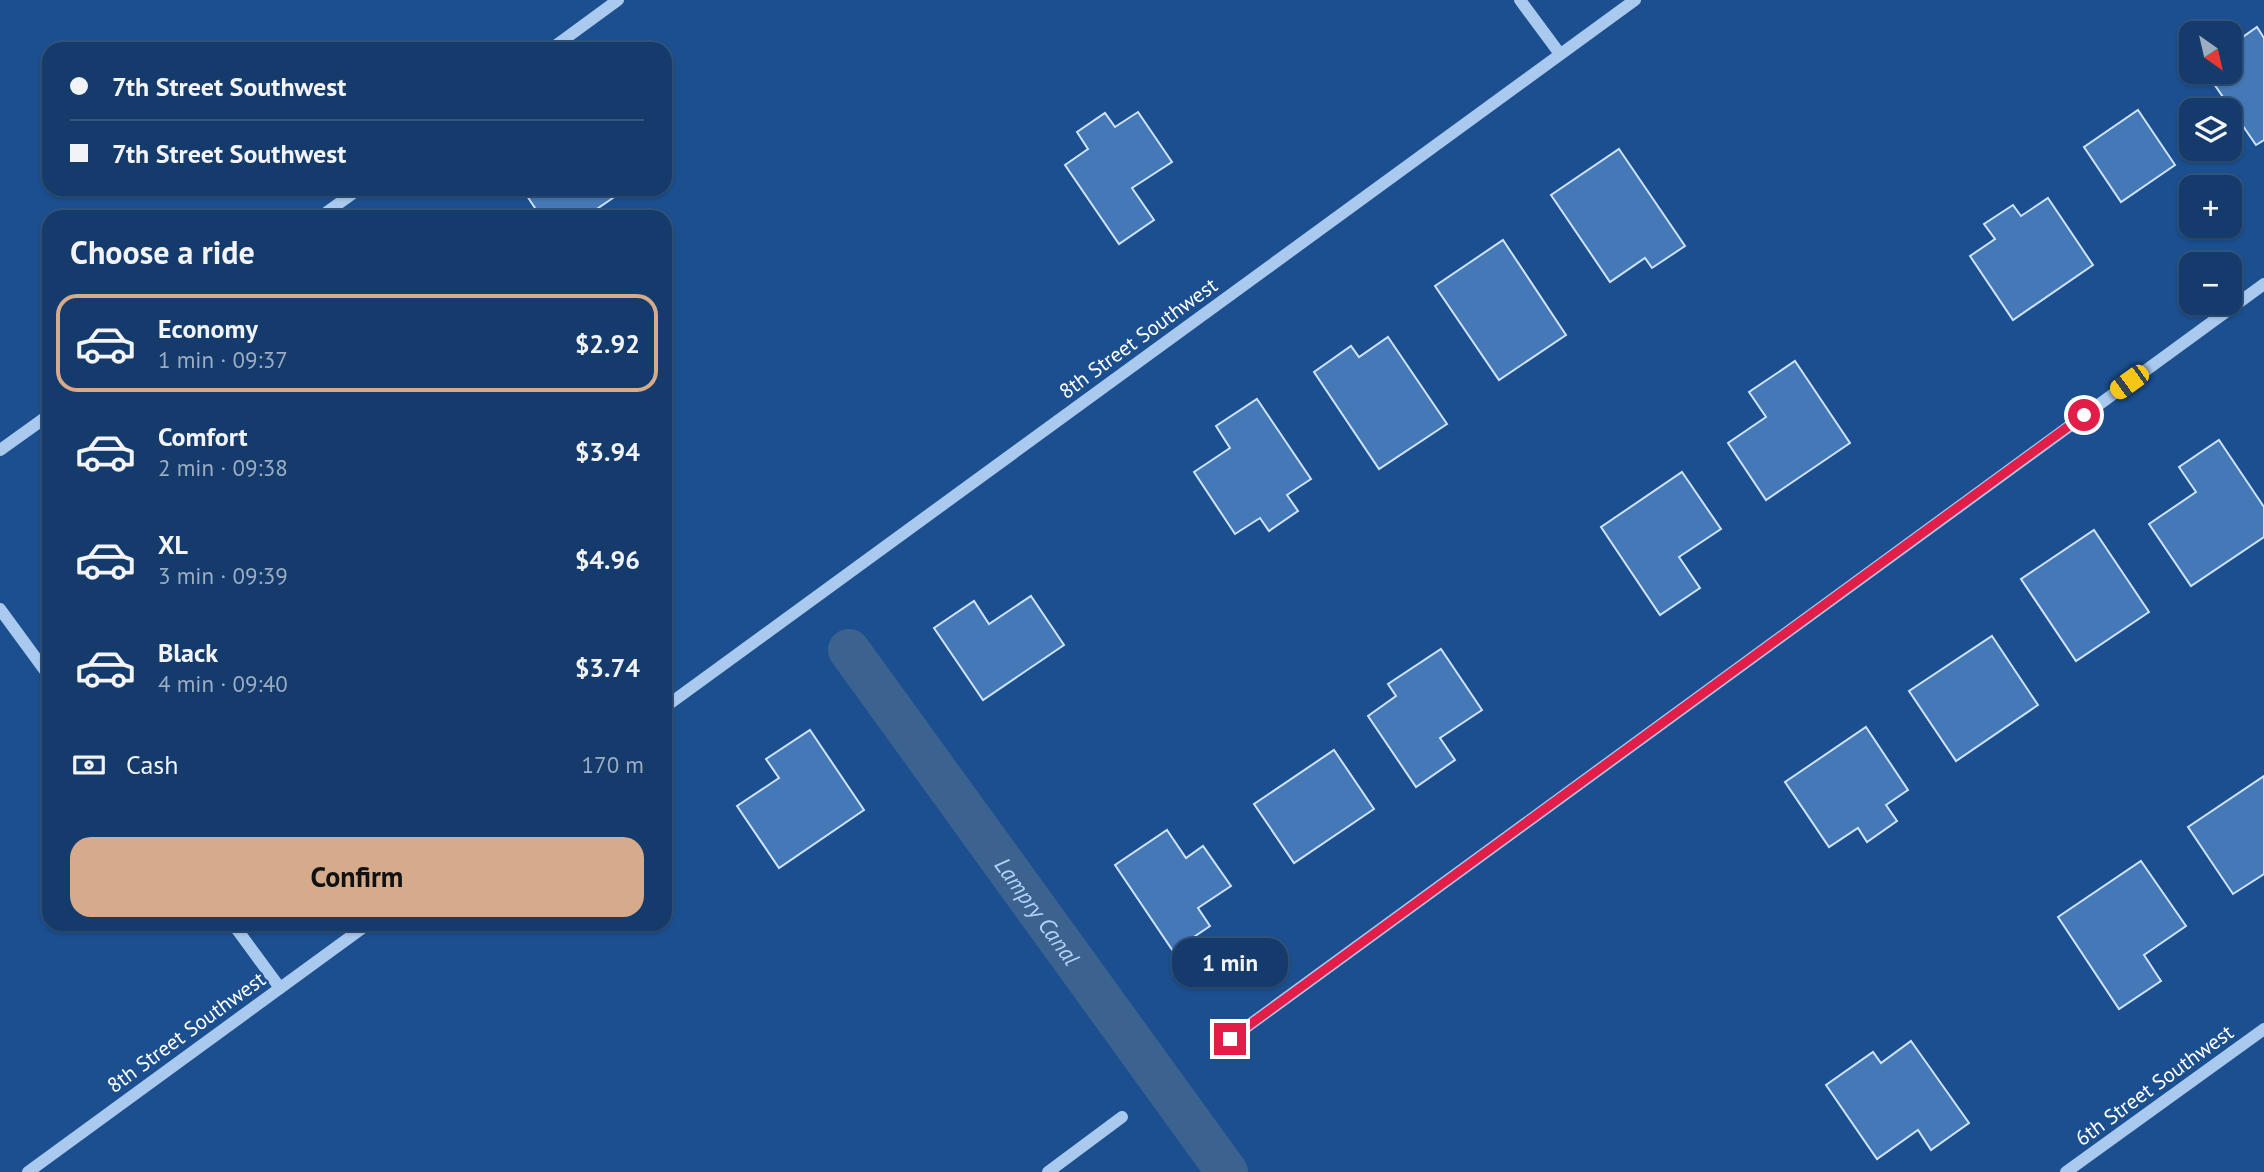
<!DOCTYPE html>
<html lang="en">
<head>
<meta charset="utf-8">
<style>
  :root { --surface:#143b6b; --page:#214673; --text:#f1f3f6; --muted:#9dadc1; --line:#33557e; --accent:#d6ab8b }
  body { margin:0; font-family:"PT Sans",sans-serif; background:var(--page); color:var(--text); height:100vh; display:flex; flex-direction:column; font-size:26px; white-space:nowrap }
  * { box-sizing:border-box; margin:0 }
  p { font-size:23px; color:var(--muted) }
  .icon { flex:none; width:38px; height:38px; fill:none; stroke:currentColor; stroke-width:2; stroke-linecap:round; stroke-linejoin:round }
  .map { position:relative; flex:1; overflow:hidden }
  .details { position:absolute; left:42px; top:210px; width:630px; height:721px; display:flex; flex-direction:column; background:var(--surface); border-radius:21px; box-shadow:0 2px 5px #0004,0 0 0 2px var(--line) }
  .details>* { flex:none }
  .hud { position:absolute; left:42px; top:42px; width:630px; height:154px; border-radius:21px; box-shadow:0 2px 5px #0004,0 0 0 2px var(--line); display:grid; align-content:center; height:154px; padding:0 28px; background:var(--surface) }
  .needle { width:46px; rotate:146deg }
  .controls { position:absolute; left:2179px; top:21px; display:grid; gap:14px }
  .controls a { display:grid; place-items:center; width:63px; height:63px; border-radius:14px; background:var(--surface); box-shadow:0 2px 5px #0004,0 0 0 2px var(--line); font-size:35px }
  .end { position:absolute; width:32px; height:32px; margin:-16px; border:9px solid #e11d48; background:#fff; box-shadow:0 0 0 4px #fff }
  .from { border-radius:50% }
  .bubble { position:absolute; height:49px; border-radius:21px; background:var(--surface); box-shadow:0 2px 5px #0004,0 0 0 2px var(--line); font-size:23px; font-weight:700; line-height:49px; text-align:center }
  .car { position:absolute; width:21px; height:42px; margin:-21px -10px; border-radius:9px; box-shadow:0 0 5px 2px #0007; background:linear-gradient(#f5c518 24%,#345 0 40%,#f5c518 0 76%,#345 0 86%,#f5c518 0) }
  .hud b { display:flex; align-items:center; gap:24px; height:66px; font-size:26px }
  .hud b+b { border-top:2px solid var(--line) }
  .hud i { width:18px; height:18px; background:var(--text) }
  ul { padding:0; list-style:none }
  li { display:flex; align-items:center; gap:21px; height:98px; margin:0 14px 10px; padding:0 14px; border:4px solid transparent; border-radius:21px }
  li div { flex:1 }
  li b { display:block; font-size:26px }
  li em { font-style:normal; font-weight:700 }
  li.selected { border-color:var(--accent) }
  li>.icon { width:63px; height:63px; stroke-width:1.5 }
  h2 { padding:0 28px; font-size:32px; line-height:84px }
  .pay { display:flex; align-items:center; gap:18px; height:77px; padding:0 28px; font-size:26px }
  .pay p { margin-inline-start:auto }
  .button { display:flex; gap:14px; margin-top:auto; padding:14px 28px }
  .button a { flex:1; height:80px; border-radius:21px; background:var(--accent); color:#111; font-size:28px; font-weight:700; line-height:80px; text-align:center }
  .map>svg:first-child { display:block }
</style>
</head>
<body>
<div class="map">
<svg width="2264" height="1172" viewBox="0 0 2264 1172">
  <rect width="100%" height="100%" fill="#1b4f8f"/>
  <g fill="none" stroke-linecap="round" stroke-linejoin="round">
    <!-- canal -->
    <path stroke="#3c6290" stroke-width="42" id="s1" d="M849,650L1227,1172"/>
  </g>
  <!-- building -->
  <g fill="#4478b7" stroke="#cfe3fa" stroke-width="2">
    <polygon points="2257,27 2264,38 2264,140 2256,145 2212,81 2236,65 2230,55 2230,46"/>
    <polygon points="2138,110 2175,165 2121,202 2084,147"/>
    <polygon points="1138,112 1172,162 1132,188 1154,220 1119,244 1065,165 1088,149 1077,132 1105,113 1115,127"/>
    <polygon points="1619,149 1685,246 1652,268 1645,258 1610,282 1551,195"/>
    <polygon points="524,189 626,189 585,217 541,217 523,190"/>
    <polygon points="2048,198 2093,265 2013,320 1970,256 1995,239 1984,224 2013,205 2021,216"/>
    <polygon points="1503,240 1566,335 1499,380 1435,286"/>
    <polygon points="1388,337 1447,424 1379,469 1314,372 1351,346 1359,357"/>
    <polygon points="1795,361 1850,443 1766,500 1728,443 1766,417 1749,392"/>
    <polygon points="1257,399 1311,479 1287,495 1298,511 1269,531 1260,518 1235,534 1194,472 1230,448 1216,426"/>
    <polygon points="2219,440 2264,507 2264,537 2191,586 2149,524 2196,492 2179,467"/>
    <polygon points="1682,472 1721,529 1679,557 1700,588 1660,615 1601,527"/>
    <polygon points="2094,530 2149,612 2076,661 2021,579"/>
    <polygon points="1031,596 1064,645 983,700 934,628 974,601 989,624"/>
    <polygon points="1992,636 2038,705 1956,761 1909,691"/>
    <polygon points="1441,649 1482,710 1440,738 1455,760 1416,787 1368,716 1396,696 1388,684"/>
    <polygon points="1866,727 1908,790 1886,805 1897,821 1867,842 1858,828 1829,847 1785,782"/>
    <polygon points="810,730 864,810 779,868 737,806 779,778 766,759"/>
    <polygon points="1334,750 1374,809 1294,863 1254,804"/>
    <polygon points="2264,776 2264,874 2233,894 2188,827"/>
    <polygon points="1167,830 1186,858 1203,846 1231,886 1198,908 1210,926 1173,951 1115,865"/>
    <polygon points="2141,861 2186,926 2144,955 2161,981 2119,1009 2058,917"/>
    <polygon points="1911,1041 1969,1123 1931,1150 1918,1130 1877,1159 1826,1085 1873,1052 1881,1063"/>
  </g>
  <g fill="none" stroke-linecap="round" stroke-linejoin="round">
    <!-- minor -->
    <g stroke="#a9c9ee" stroke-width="12">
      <polyline points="1520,0 1560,54"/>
      <polyline points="551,49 618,0"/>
      <polyline points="320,217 359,189"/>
      <polyline points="0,450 49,415"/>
      <polyline points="0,609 49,676"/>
      <polyline points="665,707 1635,0"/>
      <polyline points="233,924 280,988"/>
      <polyline points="1230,1039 2264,284"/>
      <polyline points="28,1172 368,924"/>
      <polyline points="1048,1172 1122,1117"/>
      <polyline points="2066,1172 2264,1029"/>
    </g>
  </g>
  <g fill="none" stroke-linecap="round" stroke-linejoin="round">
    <!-- route -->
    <polyline stroke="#e11d48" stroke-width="9" points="1230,1039 2084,415"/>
  </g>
  <g text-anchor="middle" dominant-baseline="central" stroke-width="5" stroke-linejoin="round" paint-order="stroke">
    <!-- street labels -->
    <g font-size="21" fill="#fff" stroke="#1b4f8f">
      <text transform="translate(1138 338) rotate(-36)">8th Street Southwest</text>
      <text transform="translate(186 1032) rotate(-36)">8th Street Southwest</text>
      <text transform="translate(2154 1085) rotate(-36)">6th Street Southwest</text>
    </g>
    <!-- water labels -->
    <g font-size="23" font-style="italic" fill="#b5d3f5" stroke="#1b4f8f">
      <text stroke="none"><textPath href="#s1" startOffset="322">Lampry Canal</textPath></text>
    </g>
  </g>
</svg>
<div class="controls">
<a><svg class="needle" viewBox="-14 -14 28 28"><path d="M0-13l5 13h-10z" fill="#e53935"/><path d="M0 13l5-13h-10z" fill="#9dadc1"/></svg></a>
<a><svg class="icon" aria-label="layers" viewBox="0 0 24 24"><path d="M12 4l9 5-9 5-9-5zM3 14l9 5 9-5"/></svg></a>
<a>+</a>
<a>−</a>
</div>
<i class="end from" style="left:2084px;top:415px"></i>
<i class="end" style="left:1230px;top:1039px"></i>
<div class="bubble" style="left:1172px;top:938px;width:116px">1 min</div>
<i class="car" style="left:2129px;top:382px;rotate:234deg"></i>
<div class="hud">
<b><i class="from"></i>7th Street Southwest</b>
<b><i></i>7th Street Southwest</b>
</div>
<section class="details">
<h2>Choose a ride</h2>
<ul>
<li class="selected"><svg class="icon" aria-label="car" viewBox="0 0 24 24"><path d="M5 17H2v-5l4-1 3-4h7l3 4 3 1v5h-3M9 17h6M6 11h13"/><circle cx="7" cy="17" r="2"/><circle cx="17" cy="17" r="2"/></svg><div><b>Economy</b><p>1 min · 09:37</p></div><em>$2.92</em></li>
<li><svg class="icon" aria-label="car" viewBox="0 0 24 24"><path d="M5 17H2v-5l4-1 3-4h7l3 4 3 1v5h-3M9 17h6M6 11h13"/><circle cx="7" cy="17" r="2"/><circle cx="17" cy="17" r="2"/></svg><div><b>Comfort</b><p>2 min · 09:38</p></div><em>$3.94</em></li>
<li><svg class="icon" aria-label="car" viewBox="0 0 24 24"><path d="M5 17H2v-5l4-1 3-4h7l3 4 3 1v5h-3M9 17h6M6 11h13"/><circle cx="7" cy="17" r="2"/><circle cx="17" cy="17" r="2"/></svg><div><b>XL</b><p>3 min · 09:39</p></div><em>$4.96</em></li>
<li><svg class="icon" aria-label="car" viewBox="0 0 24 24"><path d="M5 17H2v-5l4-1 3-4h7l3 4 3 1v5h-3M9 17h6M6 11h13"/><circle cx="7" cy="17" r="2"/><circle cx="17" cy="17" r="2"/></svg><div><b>Black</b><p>4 min · 09:40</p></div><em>$3.74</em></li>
</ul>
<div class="pay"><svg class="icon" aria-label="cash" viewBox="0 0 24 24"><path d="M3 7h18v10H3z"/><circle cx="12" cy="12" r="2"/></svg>Cash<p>170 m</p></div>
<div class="button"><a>Confirm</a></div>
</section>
</div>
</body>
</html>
